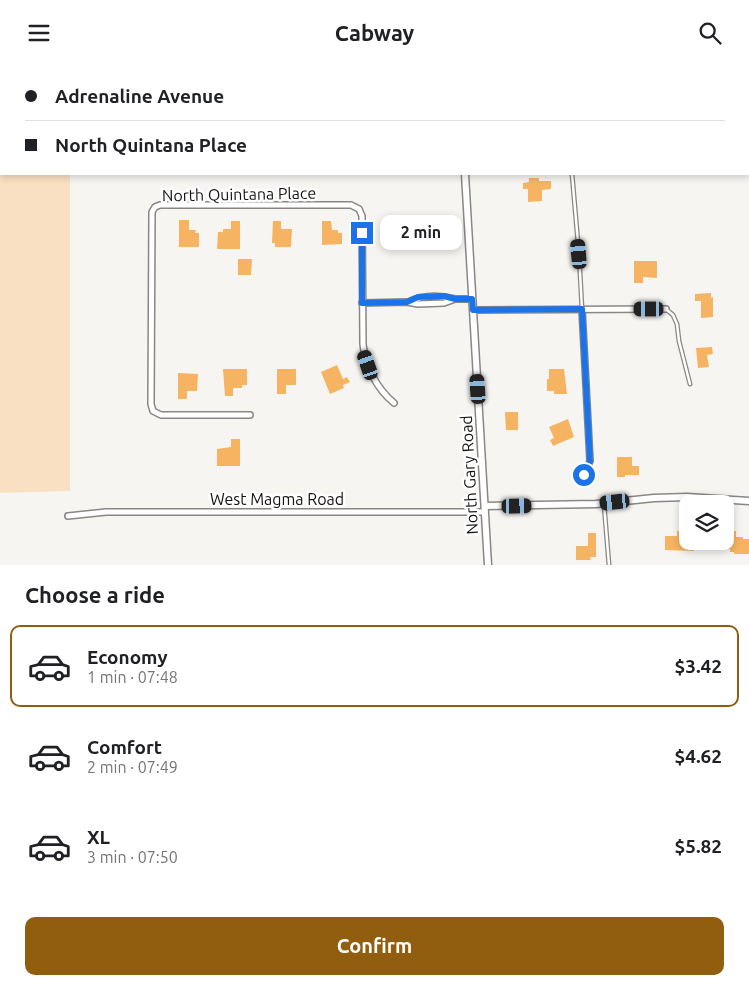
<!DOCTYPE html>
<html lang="en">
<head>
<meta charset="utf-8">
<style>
  :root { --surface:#fff; --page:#f6f6f6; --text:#202124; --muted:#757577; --line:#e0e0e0; --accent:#915d0f }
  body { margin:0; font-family:Ubuntu,sans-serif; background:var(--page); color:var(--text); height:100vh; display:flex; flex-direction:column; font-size:19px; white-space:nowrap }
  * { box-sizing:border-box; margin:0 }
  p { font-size:16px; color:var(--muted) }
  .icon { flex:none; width:28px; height:28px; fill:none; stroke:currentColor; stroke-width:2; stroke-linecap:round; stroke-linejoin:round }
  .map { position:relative; height:500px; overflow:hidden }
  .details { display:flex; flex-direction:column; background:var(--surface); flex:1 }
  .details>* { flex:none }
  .guide { position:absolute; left:0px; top:0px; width:750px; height:110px; box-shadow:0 2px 8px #0003; display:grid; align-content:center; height:110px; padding:0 25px; background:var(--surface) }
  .fabs { position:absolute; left:679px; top:430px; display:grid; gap:10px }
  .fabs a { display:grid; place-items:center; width:55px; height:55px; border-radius:10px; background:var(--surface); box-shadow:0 2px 8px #0003; font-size:25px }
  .end { position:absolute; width:22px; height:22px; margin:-11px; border:6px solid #1a73e8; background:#fff; box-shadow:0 0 0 2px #fff }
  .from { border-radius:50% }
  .bubble { position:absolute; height:35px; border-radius:10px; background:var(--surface); box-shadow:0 2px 8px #0003; font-size:16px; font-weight:700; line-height:35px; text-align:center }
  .car { position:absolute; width:15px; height:30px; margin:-15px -8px; border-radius:6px; box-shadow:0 0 4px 1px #0007; background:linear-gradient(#222 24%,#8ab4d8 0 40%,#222 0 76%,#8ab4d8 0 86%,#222 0) }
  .guide b { display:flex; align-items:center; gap:18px; height:48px; font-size:19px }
  .guide b+b { border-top:1px solid var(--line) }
  .guide i { width:12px; height:12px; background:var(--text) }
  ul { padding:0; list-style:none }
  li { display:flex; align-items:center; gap:15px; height:82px; margin:0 10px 8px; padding:0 15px; border:2px solid transparent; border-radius:10px }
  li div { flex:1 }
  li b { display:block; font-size:19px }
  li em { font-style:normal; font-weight:700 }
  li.on { border-color:var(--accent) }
  li>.icon { width:45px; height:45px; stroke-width:1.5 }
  h2 { padding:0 25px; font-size:22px; line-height:60px }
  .action { display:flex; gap:10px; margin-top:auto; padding:10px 25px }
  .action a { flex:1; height:58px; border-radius:10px; background:var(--accent); color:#fff; font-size:20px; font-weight:700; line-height:58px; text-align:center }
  header { display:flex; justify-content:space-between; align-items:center; height:65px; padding:0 25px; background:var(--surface); font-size:22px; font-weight:700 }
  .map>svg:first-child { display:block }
</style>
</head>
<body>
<header><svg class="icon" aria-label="menu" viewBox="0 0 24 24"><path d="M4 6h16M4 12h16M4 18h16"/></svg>Cabway<svg class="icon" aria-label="search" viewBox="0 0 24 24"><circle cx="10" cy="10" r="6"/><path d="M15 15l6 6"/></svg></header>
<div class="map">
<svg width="749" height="500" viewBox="0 0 749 500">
  <rect width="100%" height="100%" fill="#f7f5f2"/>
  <!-- green -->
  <polygon fill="#fae0c3" points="0,39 1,109 70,109 70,426 0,428"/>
  <!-- building -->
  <g fill="#f6b462">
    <polygon points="529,113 539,113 539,116 551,116 551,124 542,125 542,136 528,137 528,124 523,124 523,118 529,117"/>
    <polygon points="179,155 189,155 189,165 196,165 195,168 199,168 199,182 179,182"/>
    <polygon points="231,156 240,156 240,184 217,184 218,167 223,167 223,164 231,164"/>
    <polygon points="273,156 281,156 281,164 292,164 291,182 275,182 275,178 272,178"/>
    <polygon points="322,156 331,156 332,165 338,165 338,168 342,168 342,179 322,180"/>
    <polygon points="238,194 252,194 251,210 238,210"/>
    <polygon points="634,196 657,196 657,213 643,212 643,218 634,218"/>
    <polygon points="711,228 711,233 713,232 713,252 701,253 701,236 695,236 695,229"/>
    <polygon points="712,282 713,289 707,290 709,302 698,303 696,283"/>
    <polygon points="337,300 343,314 347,312 350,317 343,320 344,323 330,329 321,307"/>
    <polygon points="223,304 247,304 247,320 242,320 242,323 233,323 233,331 225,331"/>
    <polygon points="277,304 296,304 296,320 286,320 286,329 277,329"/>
    <polygon points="549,304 564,304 567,329 554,329 554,326 547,326 547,314 549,314"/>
    <polygon points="178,308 198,309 197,326 187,326 187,334 178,334"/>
    <polygon points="505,347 518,347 518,365 506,365"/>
    <polygon points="568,354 574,372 553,381 550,375 554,373 549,362"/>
    <polygon points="231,374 240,374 240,401 217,401 217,384 231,382"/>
    <polygon points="617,392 632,392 632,401 639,401 639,410 625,410 625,412 617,412"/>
    <polygon points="677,466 688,466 688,476 701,476 701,484 694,484 694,486 665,485 665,471 677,471"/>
    <polygon points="726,466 736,466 736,472 743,472 743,474 749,474 749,489 734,489 734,487 730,487 730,484 726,484"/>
    <polygon points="588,468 596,468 596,492 590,492 591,495 576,495 576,481 588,481"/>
  </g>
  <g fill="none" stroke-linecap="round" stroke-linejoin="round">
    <defs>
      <g id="service">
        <polyline points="572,109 579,189 582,244"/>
        <polyline points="667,245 673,250 677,259 679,276 690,319"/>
        <polyline points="604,439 609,500"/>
      </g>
      <g id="minor">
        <path d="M408,237C423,230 439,230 455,234"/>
        <polyline points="362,238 407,237 418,239 444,238 455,234 472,234"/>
        <polyline points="582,244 590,396 584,410"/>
        <polyline points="473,245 666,244"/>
        <path d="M250,350H161L153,346L151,339L152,147L155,142L160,140H351L359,144L362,151L363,279C365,301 377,324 394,338"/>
        <polyline points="68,451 106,447 485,447"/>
      </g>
      <g id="tertiary">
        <polyline points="459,0 459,1"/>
        <polyline points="465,109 488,500"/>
        <polyline points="485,441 596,439 654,433 687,432 749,436"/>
      </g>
    </defs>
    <!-- service casing -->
    <use href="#service" stroke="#898784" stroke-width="5"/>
    <!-- minor casing -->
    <use href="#minor" stroke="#898784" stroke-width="8"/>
    <!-- tertiary casing -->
    <use href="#tertiary" stroke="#898784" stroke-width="9"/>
    <!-- service -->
    <use href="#service" stroke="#fff" stroke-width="2.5"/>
    <!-- minor -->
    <use href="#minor" stroke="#fff" stroke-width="5"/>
    <!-- tertiary -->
    <use href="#tertiary" stroke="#fff" stroke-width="6"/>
  </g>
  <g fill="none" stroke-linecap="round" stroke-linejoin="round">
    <!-- route -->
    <polyline stroke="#1a73e8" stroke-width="6" points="362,168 362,238 407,237 418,232 444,231 455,234 472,234 473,245 582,244 590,396 584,410"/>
  </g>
  <g text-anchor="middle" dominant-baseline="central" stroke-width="5" stroke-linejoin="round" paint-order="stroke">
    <!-- street labels -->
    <g font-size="16" fill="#151413" stroke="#fff">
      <text transform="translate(239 129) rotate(-1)">North Quintana Place</text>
      <text transform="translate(469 410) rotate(-93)">North Gary Road</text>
      <text x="277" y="434">West Magma Road</text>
    </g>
  </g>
</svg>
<div class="fabs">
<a><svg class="icon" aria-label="layers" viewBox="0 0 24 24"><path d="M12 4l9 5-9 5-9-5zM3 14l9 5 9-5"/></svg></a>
</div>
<i class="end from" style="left:584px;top:410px"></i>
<i class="end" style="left:362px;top:168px"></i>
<div class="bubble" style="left:380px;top:150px;width:82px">2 min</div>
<i class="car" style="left:579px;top:189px;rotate:355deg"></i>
<i class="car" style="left:649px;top:244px;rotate:270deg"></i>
<i class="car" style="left:368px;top:300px;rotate:341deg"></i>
<i class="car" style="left:478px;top:324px;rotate:356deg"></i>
<i class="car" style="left:615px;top:437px;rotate:264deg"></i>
<i class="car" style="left:517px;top:441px;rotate:89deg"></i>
<div class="guide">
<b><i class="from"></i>Adrenaline Avenue</b>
<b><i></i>North Quintana Place</b>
</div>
</div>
<section class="details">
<h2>Choose a ride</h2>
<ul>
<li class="on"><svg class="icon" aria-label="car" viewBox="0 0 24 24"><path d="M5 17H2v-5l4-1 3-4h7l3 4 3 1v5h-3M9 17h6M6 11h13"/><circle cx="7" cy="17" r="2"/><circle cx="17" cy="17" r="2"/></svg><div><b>Economy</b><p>1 min · 07:48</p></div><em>$3.42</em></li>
<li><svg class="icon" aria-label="car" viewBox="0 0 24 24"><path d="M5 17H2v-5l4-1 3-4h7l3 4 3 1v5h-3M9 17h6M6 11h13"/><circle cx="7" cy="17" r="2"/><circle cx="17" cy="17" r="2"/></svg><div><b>Comfort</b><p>2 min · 07:49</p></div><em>$4.62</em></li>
<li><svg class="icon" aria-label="car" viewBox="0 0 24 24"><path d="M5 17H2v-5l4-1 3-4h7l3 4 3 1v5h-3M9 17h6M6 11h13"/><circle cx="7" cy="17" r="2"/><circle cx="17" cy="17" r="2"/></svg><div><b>XL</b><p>3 min · 07:50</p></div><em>$5.82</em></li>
</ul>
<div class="action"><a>Confirm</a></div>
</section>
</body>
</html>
